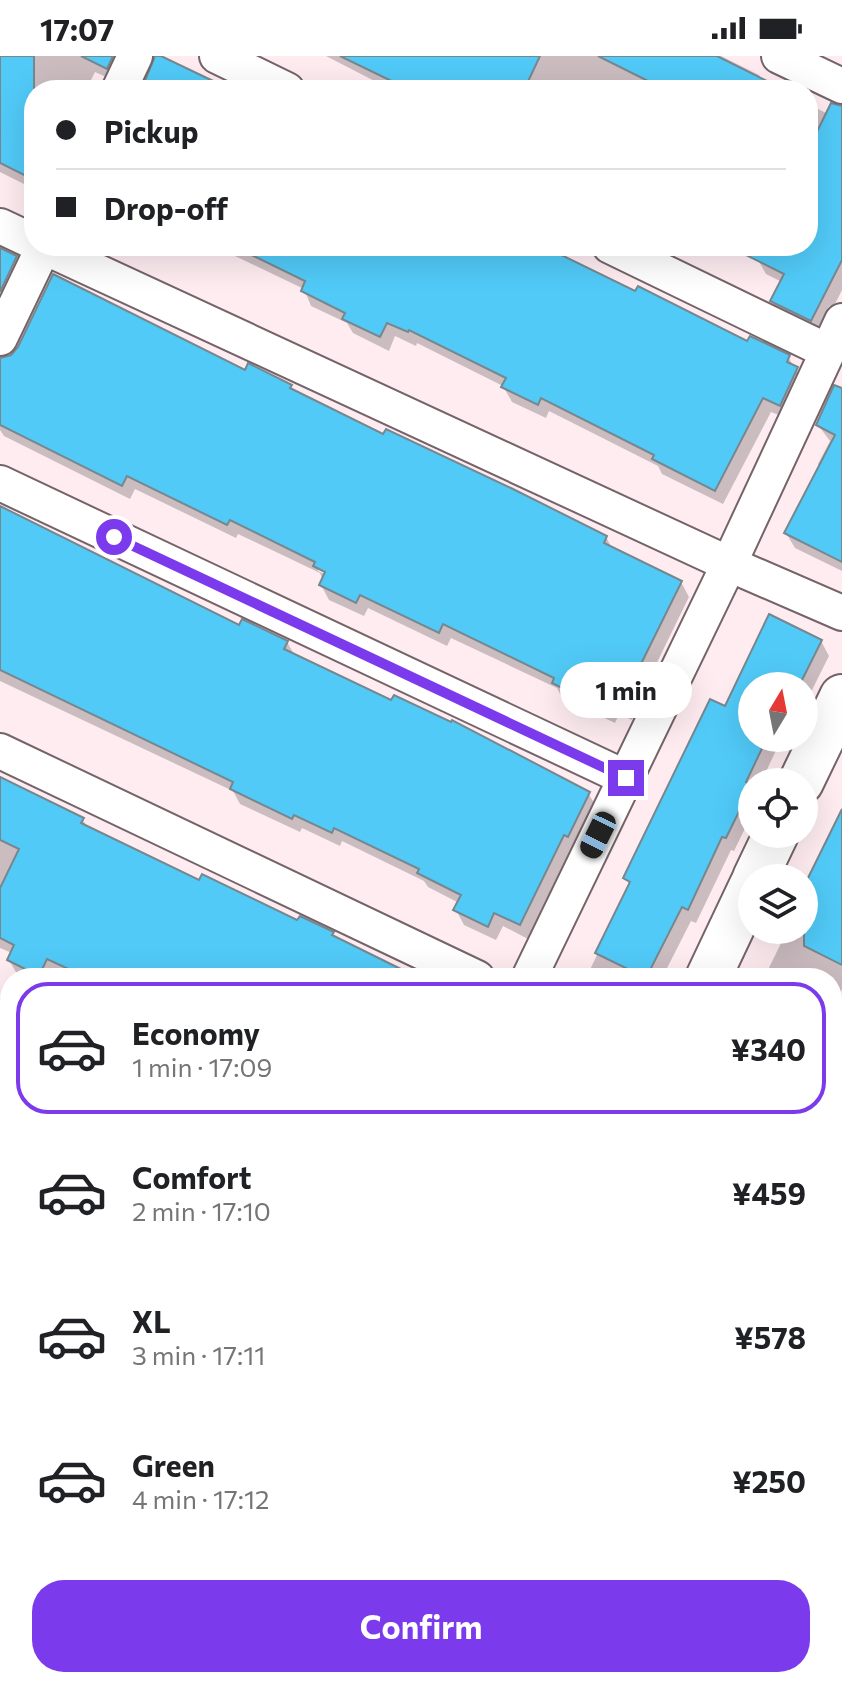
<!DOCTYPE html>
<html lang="en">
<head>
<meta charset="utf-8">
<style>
  :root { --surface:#fff; --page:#f2f2f2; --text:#202124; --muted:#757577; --line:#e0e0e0; --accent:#7c3aed }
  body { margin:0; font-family:Commissioner,sans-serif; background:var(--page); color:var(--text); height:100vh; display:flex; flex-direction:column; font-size:30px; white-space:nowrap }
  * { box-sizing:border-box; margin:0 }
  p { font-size:26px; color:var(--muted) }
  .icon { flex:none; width:44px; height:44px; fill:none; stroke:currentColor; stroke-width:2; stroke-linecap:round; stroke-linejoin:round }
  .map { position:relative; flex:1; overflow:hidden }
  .sheet { position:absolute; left:0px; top:912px; width:842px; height:720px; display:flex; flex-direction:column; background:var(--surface); border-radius:32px 32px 0 0; box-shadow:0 8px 32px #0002 }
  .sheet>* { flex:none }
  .banner { position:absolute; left:24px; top:24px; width:794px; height:176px; border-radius:32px; box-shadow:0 8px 32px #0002; display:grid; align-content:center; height:176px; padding:0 32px; background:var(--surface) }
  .needle { width:52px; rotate:10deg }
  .buttons { position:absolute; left:738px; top:616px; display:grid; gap:16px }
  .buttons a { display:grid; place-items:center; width:80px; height:80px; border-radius:50%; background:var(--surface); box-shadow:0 8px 32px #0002; font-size:40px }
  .end { position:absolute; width:36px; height:36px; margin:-18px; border:10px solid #7c3aed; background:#fff; box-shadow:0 0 0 4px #fff }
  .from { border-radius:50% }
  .bubble { position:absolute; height:56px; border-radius:28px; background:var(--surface); box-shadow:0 8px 32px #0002; font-size:26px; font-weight:700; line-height:56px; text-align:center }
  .car { position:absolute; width:24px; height:48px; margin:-24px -12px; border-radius:10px; box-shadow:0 0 6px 2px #0007; background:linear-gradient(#222 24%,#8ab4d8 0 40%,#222 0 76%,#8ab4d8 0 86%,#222 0) }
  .banner b { display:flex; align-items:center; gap:28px; height:76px; font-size:30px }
  .banner b+b { border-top:2px solid var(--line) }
  .banner i { width:20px; height:20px; background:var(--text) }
  ul { padding:14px 0 0; list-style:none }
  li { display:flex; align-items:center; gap:24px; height:132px; margin:0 16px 12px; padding:0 16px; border:4px solid transparent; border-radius:32px }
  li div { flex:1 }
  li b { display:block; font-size:30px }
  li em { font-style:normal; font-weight:700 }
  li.current { border-color:var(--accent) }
  li>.icon { width:72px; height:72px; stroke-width:1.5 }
  .button { display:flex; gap:16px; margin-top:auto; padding:16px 32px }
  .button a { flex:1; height:92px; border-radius:32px; background:var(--accent); color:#fff; font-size:32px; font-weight:700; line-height:92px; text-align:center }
  .status { display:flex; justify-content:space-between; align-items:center; height:56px; padding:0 40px; background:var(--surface); direction:ltr }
  .status svg { height:22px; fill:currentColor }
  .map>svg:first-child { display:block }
</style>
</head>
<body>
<div class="status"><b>17:07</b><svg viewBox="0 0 49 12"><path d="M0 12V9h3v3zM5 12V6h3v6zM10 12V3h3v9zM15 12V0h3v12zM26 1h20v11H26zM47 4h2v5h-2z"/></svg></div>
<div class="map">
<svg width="842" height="1632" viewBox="0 0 842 1632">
  <rect width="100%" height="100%" fill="#feecf1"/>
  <!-- green -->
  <polygon fill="#fbcddb" points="832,1305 842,1310 842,1382 832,1383"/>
  <!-- shadow -->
  <g fill="#0003" fill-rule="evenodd">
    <polygon points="0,0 130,0 115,25 95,16 86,34 34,34 34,133 0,116"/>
    <polygon points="326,0 721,0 759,19 763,25 780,34 392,34"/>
    <polygon points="808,48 842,65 842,234 833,252 829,250 816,277 780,259 772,245 782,226 766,218 758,204 756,190 808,190"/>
    <polygon points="214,190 553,190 558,200 748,287 788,301 805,328 789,363 771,356 723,448 662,418 658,410 549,355 546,362 512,346 503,330 417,287 416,290 395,280 389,295 353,277 347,267 311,250 304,233"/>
    <path d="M245,317L290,330L294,336L384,381L606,481L613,494L681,526L689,541L644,633L646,635L632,664L619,658L615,667L562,642L557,632L451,582L447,590L368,552L364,560L329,544L321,529L323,524L320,517L238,478L236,482L135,433L130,443L4,380L0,374V356ZM318,510L334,519L333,522L318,515Z"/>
    <polygon points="842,334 842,515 795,492 786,477 820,412 818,408 830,385 818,369"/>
    <polygon points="0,452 240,572 287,586 295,600 588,737 597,752 576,794 573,793 528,883 503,870 496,884 464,869 456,854 459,847 428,831 424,825 342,785 340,790 302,772 300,776 240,748 233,735 0,625"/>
    <polygon points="770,561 821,585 829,600 806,646 804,645 804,630 752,630 752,682 782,682 761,726 752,726 752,758 734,795 731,794 696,867 691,865 662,922 586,922 630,830 626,822 726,653"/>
    <polygon points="0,720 82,763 89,773 200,827 332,878 336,883 415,922 67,922 56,916 53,922 25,922 17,918 9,904 12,897 0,892"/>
    <polygon points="842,757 842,933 832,953 832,922 764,922 784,881 784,874 804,874 804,834"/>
    <polygon points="832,959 837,968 832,978"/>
    <polygon points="0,985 10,997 10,1182 0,1177"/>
    <polygon points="842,1084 842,1240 832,1235 832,1114 835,1108 832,1103"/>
  </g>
  <!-- building -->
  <g fill="#51caf8" stroke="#77878e" stroke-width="2">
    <polygon points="0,0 34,0 34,124 0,107"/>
    <polygon points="81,0 113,0 107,13"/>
    <polygon points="155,0 161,0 232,34 151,34 143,30"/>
    <polygon points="340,0 540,0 524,34 410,34"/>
    <polygon points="598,0 717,0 785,34 666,34"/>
    <polygon points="831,47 842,50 842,204 811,265 770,245 784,218 728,190 808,190 808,94"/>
    <polygon points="233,190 543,190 635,235 638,230 747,285 750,280 790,299 787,306 798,311 780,350 763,342 715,435 652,403 654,399 541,342 538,349 501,331 506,322 409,274 408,276 387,267 380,281 342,263 345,257 301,235 305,225"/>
    <polygon points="0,192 17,200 0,236"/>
    <polygon points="53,218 245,314 248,307 292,329 290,332 383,378 386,373 513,433 607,480 604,487 682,525 636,618 639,619 623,651 611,645 607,654 552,627 554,622 443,568 439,577 360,539 356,547 319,529 325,516 313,510 315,506 230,464 227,469 127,420 122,430 0,369 0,302 11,299 18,291"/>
    <polygon points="834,329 842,332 842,506 784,477 835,379 816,369"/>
    <polygon points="0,450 239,569 242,563 288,585 284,593 391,644 394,639 451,666 452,664 590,736 568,781 564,779 520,869 494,857 488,871 453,854 461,839 417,817 419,813 334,772 332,777 294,759 292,763 230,733 233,726 0,614"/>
    <polygon points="769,558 822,584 799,630 752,630 752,682 767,682 746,726 752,729 726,782 722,781 688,854 682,851 646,922 595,897 630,826 623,822 710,643 725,650"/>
    <polygon points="0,721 84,762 81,767 199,824 202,818 297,864 300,860 334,876 332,879 419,922 88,922 47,903 39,920 7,904 14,889 0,882 0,832 19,793 0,784"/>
    <polygon points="842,753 842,909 804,890 804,830"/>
  </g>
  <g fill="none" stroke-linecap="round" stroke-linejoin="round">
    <defs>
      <g id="minor">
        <polyline points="217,0 287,34"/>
        <polyline points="779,0 842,30"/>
        <polyline points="119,34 135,0"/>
        <polyline points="0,170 34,186"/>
        <polyline points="42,190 729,508 842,557"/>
        <polyline points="610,190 827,295"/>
        <polyline points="0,282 44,190"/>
        <polyline points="0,427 626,722"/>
        <polyline points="0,695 477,922"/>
        <polyline points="529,922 729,508 842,265"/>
        <polyline points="0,961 10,965"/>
        <polyline points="832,1045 842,1024"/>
        <polyline points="0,1242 10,1247"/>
        <polyline points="832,1296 842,1301"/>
      </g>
      <g id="tertiary">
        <polyline points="801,726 842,641"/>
        <polyline points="755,822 776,778"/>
        <polyline points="708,922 752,829"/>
      </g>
    </defs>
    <!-- minor casing -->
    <use href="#minor" stroke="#746469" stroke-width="38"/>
    <!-- tertiary casing -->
    <use href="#tertiary" stroke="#746469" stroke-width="48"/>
    <!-- minor -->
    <use href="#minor" stroke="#fff" stroke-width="34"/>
    <!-- tertiary -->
    <use href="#tertiary" stroke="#fff" stroke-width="44"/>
  </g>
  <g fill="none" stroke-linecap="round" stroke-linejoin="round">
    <!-- route -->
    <polyline stroke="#7c3aed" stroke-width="10" points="114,481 626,722"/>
  </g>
</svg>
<div class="buttons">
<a><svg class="needle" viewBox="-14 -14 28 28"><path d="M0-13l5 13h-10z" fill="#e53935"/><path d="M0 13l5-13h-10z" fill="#757577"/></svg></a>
<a><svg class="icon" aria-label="locate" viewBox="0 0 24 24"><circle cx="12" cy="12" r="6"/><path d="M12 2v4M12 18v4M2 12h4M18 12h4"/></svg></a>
<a><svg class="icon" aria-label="layers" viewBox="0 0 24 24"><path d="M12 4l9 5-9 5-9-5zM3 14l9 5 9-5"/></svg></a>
</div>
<i class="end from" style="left:114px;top:481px"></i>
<i class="end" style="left:626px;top:722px"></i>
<div class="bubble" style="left:560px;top:606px;width:132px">1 min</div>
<i class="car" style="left:598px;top:779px;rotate:206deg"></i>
<div class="banner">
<b><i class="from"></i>Pickup</b>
<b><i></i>Drop-off</b>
</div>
<section class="sheet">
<ul>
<li class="current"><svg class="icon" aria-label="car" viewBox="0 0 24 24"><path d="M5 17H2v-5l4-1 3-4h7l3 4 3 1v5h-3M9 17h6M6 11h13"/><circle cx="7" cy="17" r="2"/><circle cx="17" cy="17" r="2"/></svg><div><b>Economy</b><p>1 min · 17:09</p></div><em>¥340</em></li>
<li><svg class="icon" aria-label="car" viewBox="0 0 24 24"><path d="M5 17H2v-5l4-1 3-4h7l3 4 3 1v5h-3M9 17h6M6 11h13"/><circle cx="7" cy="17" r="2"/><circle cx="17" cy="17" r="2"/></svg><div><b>Comfort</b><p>2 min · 17:10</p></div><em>¥459</em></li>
<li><svg class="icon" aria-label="car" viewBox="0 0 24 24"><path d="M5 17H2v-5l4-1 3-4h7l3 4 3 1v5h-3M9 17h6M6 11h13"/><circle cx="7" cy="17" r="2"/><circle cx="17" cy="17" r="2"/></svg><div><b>XL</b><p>3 min · 17:11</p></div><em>¥578</em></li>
<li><svg class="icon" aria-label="car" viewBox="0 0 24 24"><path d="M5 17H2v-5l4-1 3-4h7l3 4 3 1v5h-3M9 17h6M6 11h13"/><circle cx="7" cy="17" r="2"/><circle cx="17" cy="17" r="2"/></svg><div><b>Green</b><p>4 min · 17:12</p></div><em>¥250</em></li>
</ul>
<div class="button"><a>Confirm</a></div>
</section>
</div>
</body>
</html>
